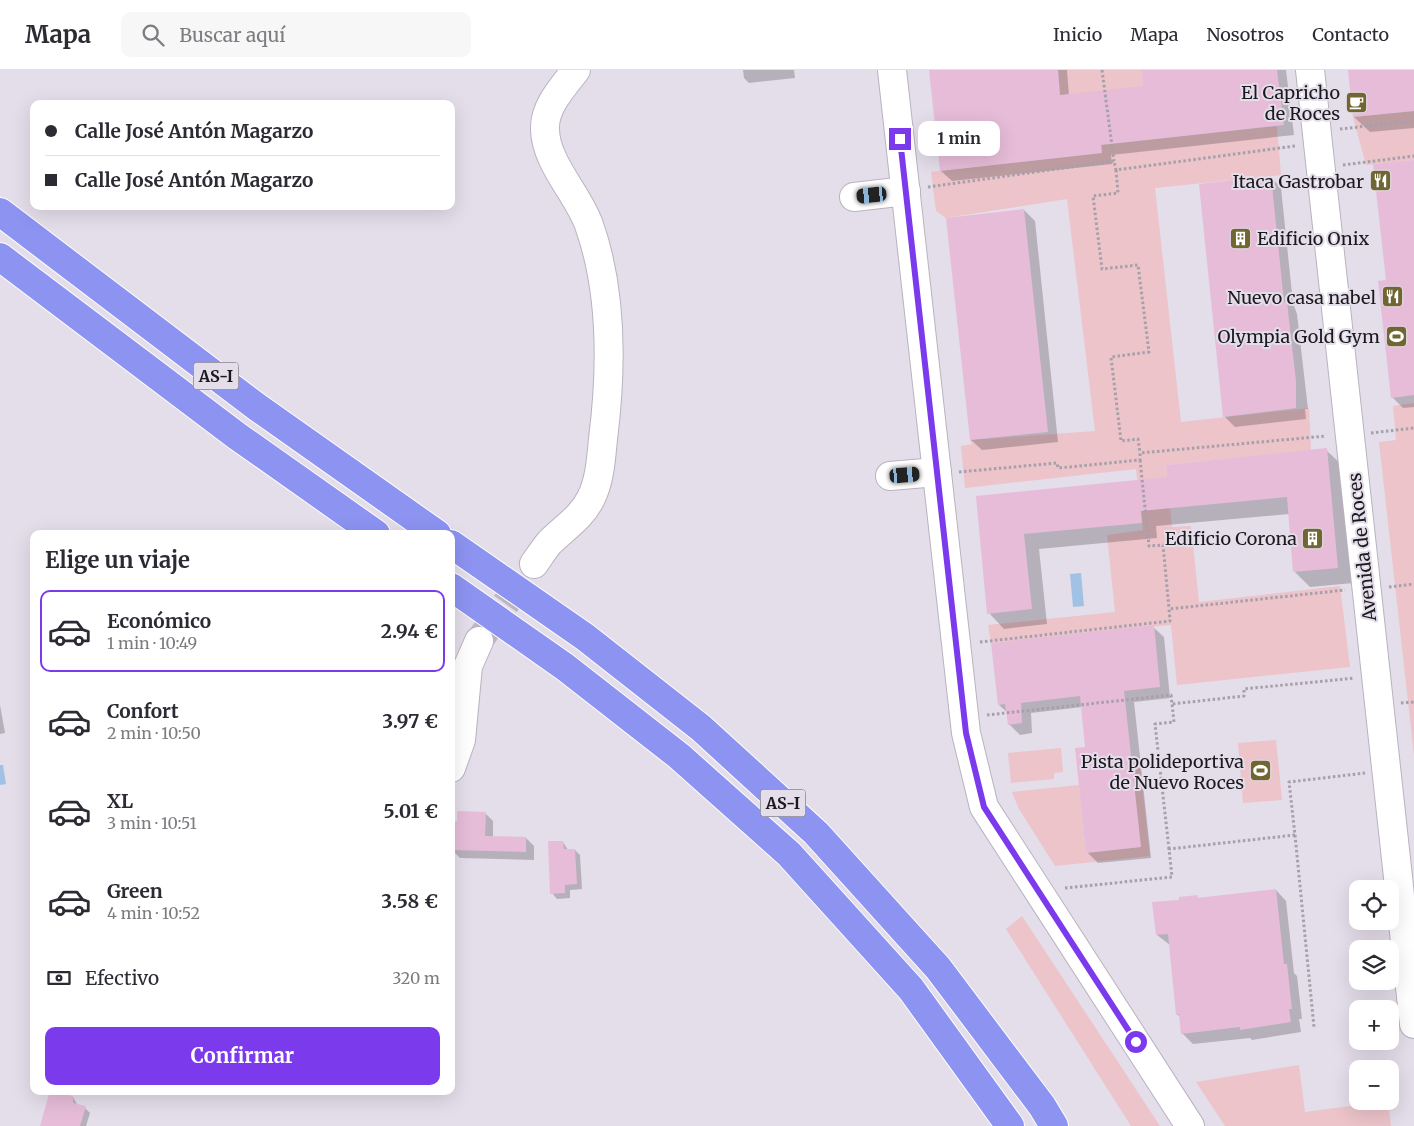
<!DOCTYPE html>
<html lang="es">
<head>
<meta charset="utf-8">
<style>
  :root { --surface:#fff; --page:#f7f7f7; --text:#2b2b33; --muted:#7c7c81; --line:#e1e1e2; --accent:#7c3aed }
  body { margin:0; font-family:Merriweather,serif; background:var(--page); color:var(--text); height:100vh; display:flex; flex-direction:column; font-size:19px; white-space:nowrap }
  * { box-sizing:border-box; margin:0 }
  p { font-size:16px; color:var(--muted) }
  .icon { flex:none; width:28px; height:28px; fill:none; stroke:currentColor; stroke-width:2; stroke-linecap:round; stroke-linejoin:round }
  .map { position:relative; flex:1; overflow:hidden }
  .details { position:absolute; left:30px; top:460px; width:425px; height:565px; display:flex; flex-direction:column; background:var(--surface); border-radius:10px; box-shadow:0 5px 20px #0002 }
  .details>* { flex:none }
  .guide { position:absolute; left:30px; top:30px; width:425px; height:110px; border-radius:10px; box-shadow:0 5px 20px #0002; display:grid; align-content:center; height:110px; padding:0 15px; background:var(--surface) }
  .buttons { position:absolute; left:1349px; top:810px; display:grid; gap:10px }
  .buttons a { display:grid; place-items:center; width:50px; height:50px; border-radius:10px; background:var(--surface); box-shadow:0 5px 20px #0002; font-size:25px }
  .end { position:absolute; width:22px; height:22px; margin:-11px; border:6px solid #7c3aed; background:#fff; box-shadow:0 0 0 2px #fff }
  .from { border-radius:50% }
  .bubble { position:absolute; height:35px; border-radius:10px; background:var(--surface); box-shadow:0 5px 20px #0002; font-size:16px; font-weight:700; line-height:35px; text-align:center }
  .car { position:absolute; width:15px; height:30px; margin:-15px -8px; border-radius:6px; box-shadow:0 0 4px 1px #0007; background:linear-gradient(#222 24%,#8ab4d8 0 40%,#222 0 76%,#8ab4d8 0 86%,#222 0) }
  .guide b { display:flex; align-items:center; gap:18px; height:48px; font-size:19px }
  .guide b+b { border-top:1px solid var(--line) }
  .guide i { width:12px; height:12px; background:var(--text) }
  ul { padding:0; list-style:none }
  li { display:flex; align-items:center; gap:15px; height:82px; margin:0 10px 8px; padding:0 5px; border:2px solid transparent; border-radius:10px }
  li div { flex:1 }
  li b { display:block; font-size:19px }
  li em { font-style:normal; font-weight:700 }
  li.active { border-color:var(--accent) }
  li>.icon { width:45px; height:45px; stroke-width:1.5 }
  h2 { padding:0 15px; font-size:22px; line-height:60px }
  .pay { display:flex; align-items:center; gap:12px; height:55px; padding:0 15px; font-size:19px }
  .pay p { margin-inline-start:auto }
  .action { display:flex; gap:10px; margin-top:auto; padding:10px 15px }
  .action a { flex:1; height:58px; border-radius:10px; background:var(--accent); color:#fff; font-size:20px; font-weight:700; line-height:58px; text-align:center }
  header { display:flex; align-items:center; gap:30px; box-sizing:border-box; height:70px; padding:0 25px; background:var(--surface); border-bottom:1px solid var(--line) }
  header strong { font-size:24px }
  nav { display:flex; gap:28px; margin-inline-start:auto; font-size:18px }
  .search { width:350px; height:45px; background:var(--page); display:flex; align-items:center; gap:12px; box-sizing:border-box; padding:0 18px; border-radius:10px; color:var(--muted); font-size:19px }
  .map>svg:first-child { display:block }
</style>
</head>
<body>
<header>
<strong>Mapa</strong>
<div class="search"><svg class="icon" aria-label="search" viewBox="0 0 24 24"><circle cx="10" cy="10" r="6"/><path d="M15 15l6 6"/></svg>Buscar aquí</div>
<nav><a>Inicio</a><a>Mapa</a><a>Nosotros</a><a>Contacto</a></nav>
</header>
<div class="map">
<svg width="1414" height="1056" viewBox="0 0 1414 1056">
  <rect width="100%" height="100%" fill="#e4ddea"/>
  <!-- green -->
  <g fill="#ecc4ca">
    <polygon points="1058,0 1142,0 1143,16 1119,73 1277,56 1281,105 1155,118 1181,352 1309,338 1311,380 1166,395 1172,457 1191,456 1199,532 1340,516 1350,597 1177,615 1171,555 991,573 988,555 1115,542 1107,465 1143,460 1136,399 965,418 961,376 972,374 970,370 1095,361 1067,129 946,148 936,141 931,102 1102,83 1096,22 1060,25"/>
    <polygon points="1414,41 1414,90 1366,95 1353,47"/>
    <polygon points="1414,333 1414,685 1379,372 1396,370 1393,336"/>
    <polygon points="1276,670 1282,730 1243,733 1238,673"/>
    <polygon points="1061,678 1063,702 1054,703 1054,709 1011,713 1008,683"/>
    <polygon points="1139,686 1150,786 1055,796 1019,739 1012,722 1079,715 1086,783 1140,777 1131,687"/>
    <polygon points="1022,846 1160,1056 1131,1056 1006,859"/>
    <polygon points="1299,995 1305,1042 1388,1031 1391,1056 1225,1056 1196,1012"/>
  </g>
  <!-- water -->
  <g fill="#a1c2e5">
    <polygon points="1081,503 1084,536 1073,537 1070,504"/>
    <polygon points="0,695 3,695 6,714 0,715"/>
  </g>
  <!-- shadow -->
  <g fill="#0003">
    <polygon points="743,0 794,0 795,8 749,13 744,8"/>
    <polygon points="930,0 1067,0 1069,26 1145,17 1143,0 1286,0 1294,65 1111,85 1112,94 952,111 941,101"/>
    <polygon points="1349,0 1414,0 1414,58 1370,62 1354,47"/>
    <polygon points="1414,91 1414,337 1403,338 1392,327 1387,212"/>
    <polygon points="1271,107 1281,118 1293,233 1297,244 1308,339 1305,339 1306,349 1235,357 1224,346"/>
    <polygon points="1024,140 1035,151 1058,372 982,380 971,370"/>
    <polygon points="1326,380 1342,395 1353,513 1310,517 1295,502 1289,444 1156,456 1157,468 1039,479 1047,554 1004,559 989,543 977,427 1168,408"/>
    <polygon points="1153,557 1164,567 1170,628 1134,632 1151,788 1098,793 1088,783 1087,678 1082,637 1031,643 1032,663 1020,665 1009,654 1008,643 999,635"/>
    <polygon points="0,635 5,663 0,664"/>
    <polygon points="485,743 493,751 493,767 526,768 534,776 534,790 460,788 452,780"/>
    <polygon points="563,772 568,780 575,780 580,785 582,819 570,820 570,828 557,829 552,823"/>
    <polygon points="1276,820 1286,831 1294,903 1297,906 1302,949 1299,949 1301,962 1252,970 1250,968 1193,974 1182,963 1180,947 1177,944 1170,875 1157,865 1181,831 1197,827 1199,829"/>
    <polygon points="52,1021 73,1027 78,1036 85,1038 90,1043 86,1056 42,1056"/>
  </g>
  <!-- building -->
  <g fill="#e6bcd8">
    <polygon points="929,0 1058,0 1060,25 1143,16 1142,0 1277,0 1284,55 1101,75 1102,83 940,101"/>
    <polygon points="1348,0 1414,0 1414,41 1353,47"/>
    <polygon points="1414,90 1414,325 1391,328 1378,211 1386,210 1373,94"/>
    <polygon points="1271,106 1283,222 1284,232 1287,232 1296,311 1296,338 1223,347 1199,114"/>
    <polygon points="1024,139 1048,362 970,370 946,148"/>
    <polygon points="1327,378 1338,498 1293,502 1287,427 1141,441 1142,453 1024,464 1032,539 987,544 976,426 1167,407 1166,395"/>
    <polygon points="1154,555 1160,617 1124,621 1141,777 1086,783 1075,678 1085,677 1080,626 1021,633 1022,653 1008,655 1005,634 998,635 991,573"/>
    <polygon points="457,741 486,742 485,766 526,767 526,782 451,780 451,751 457,751"/>
    <polygon points="548,771 563,771 564,779 575,779 577,814 565,815 565,823 550,824"/>
    <polygon points="1276,819 1284,894 1287,894 1292,939 1289,939 1291,952 1240,960 1240,957 1181,964 1179,944 1176,945 1168,864 1156,865 1152,832 1179,830 1179,827 1198,825 1197,828"/>
    <polygon points="50,1021 73,1026 73,1033 86,1036 80,1056 40,1056"/>
  </g>
  <g fill="none" stroke-linecap="round" stroke-linejoin="round">
    <!-- minor-tunnel -->
    <polyline stroke="#bcb6c1" stroke-width="28" stroke-dasharray="28 14" stroke-linecap="butt" points="481,568 534,494"/>
    <defs>
      <g id="minor">
        <polyline points="892,0 966,663 984,737 1190,1056"/>
        <polyline points="1310,0 1414,954"/>
        <polyline points="854,127 906,121"/>
        <polyline points="890,406 937,402"/>
        <path d="M534,494C539,487 544,479 550,472C564,458 582,447 591,428C600,410 601,389 603,369C612,298 613,223 589,155C578,124 545,92 545,59C544,37 563,17 576,0"/>
        <polyline points="451,698 461,670 468,596 479,571"/>
      </g>
      <g id="highway">
        <polyline points="0,142 257,337 437,464"/>
        <polyline points="0,187 237,366 376,464"/>
        <polyline points="451,474 585,567 701,658 816,763 938,898 1042,1036 1054,1056"/>
        <polyline points="451,517 565,597 679,686 789,784 911,919 1010,1056"/>
      </g>
    </defs>
    <!-- minor casing -->
    <use href="#minor" stroke="#b9b3c0" stroke-width="30"/>
    <!-- highway casing -->
    <use href="#highway" stroke="#fff" stroke-width="30"/>
    <!-- path -->
    <g stroke="#a5a0aa" stroke-width="3" stroke-dasharray="2.5 2.5" stroke-linecap="butt">
      <polyline points="1102,0 1114,91"/>
      <polyline points="1340,59 1414,51"/>
      <polyline points="1343,95 1414,86"/>
      <polyline points="1116,100 1118,123 1093,126 1102,199 1138,195 1149,282 1111,287 1121,371 1138,369 1140,383"/>
      <polyline points="928,117 1114,91 1116,100 1295,76"/>
      <polyline points="1371,363 1414,358"/>
      <polyline points="1140,390 1149,476 1163,475 1169,539"/>
      <polyline points="959,402 1057,393 1058,398 1140,390 1140,383 1326,366"/>
      <polyline points="1389,517 1414,514"/>
      <polyline points="980,572 1170,551 1169,539 1345,520"/>
      <polyline points="1401,633 1414,632"/>
      <polyline points="987,645 1171,625 1172,634 1244,626 1244,619 1354,608"/>
      <polyline points="1295,765 1314,957"/>
      <polyline points="1169,779 1155,654 1174,652 1172,634"/>
      <polyline points="1065,818 1172,807 1169,779 1295,765 1289,712 1365,703"/>
    </g>
    <!-- minor -->
    <use href="#minor" stroke="#fff" stroke-width="28"/>
    <!-- highway -->
    <use href="#highway" stroke="#8c93f1" stroke-width="28"/>
  </g>
  <g fill="none" stroke-linecap="round" stroke-linejoin="round">
    <!-- route -->
    <polyline stroke="#7c3aed" stroke-width="6" points="900,69 966,663 984,737 1136,972"/>
  </g>
  <!-- icons -->
  <defs>
    <symbol id="cafe-square" viewBox="-11 -11 22 22"><rect x="-9" y="-9" width="18" height="18" rx="4" fill="#716532" stroke="#e4ddea"/><path d="M-5.5-4.5H6V0H3Q3 3.5 0 3.5H-2.5Q-5.5 3.5-5.5 0ZM3-3.2v2h1.7v-2ZM-6 4.5H4V6H-6Z" fill="#fff"/></symbol>
    <symbol id="restaurant-square" viewBox="-11 -11 22 22"><rect x="-9" y="-9" width="18" height="18" rx="4" fill="#716532" stroke="#e4ddea"/><path d="M-5-6h1v4h1v-4h1v4h1v-4h1v5L-1.5 .5V6h-2V.5L-5-1ZM5-6V6H3V1.5H1.5Q1.5-4 5-6Z" fill="#fff"/></symbol>
    <symbol id="building-square" viewBox="-11 -11 22 22"><rect x="-9" y="-9" width="18" height="18" rx="4" fill="#716532" stroke="#e4ddea"/><path d="M-4-6H4V6H1V3H-1V6H-4ZM-2.5-4.3h1.7v1.8h-1.7ZM.8-4.3h1.7v1.8H.8ZM-2.5-1h1.7V.8h-1.7ZM.8-1h1.7V.8H.8Z" fill="#fff"/></symbol>
    <symbol id="stadium-square" viewBox="-11 -11 22 22"><rect x="-9" y="-9" width="18" height="18" rx="4" fill="#716532" stroke="#e4ddea"/><path d="M0-5a6.5 5 0 1 0 0 10a6.5 5 0 1 0 0-10ZM-3.5-1.8h7v3.6h-7Z" fill="#fff"/></symbol>
  </defs>
  <g fill-rule="evenodd">
    <use href="#cafe-square" x="1344" y="20" width="25" height="25"/>
    <use href="#restaurant-square" x="1368" y="98" width="25" height="25"/>
    <use href="#building-square" x="1228" y="156" width="25" height="25"/>
    <use href="#restaurant-square" x="1380" y="214" width="25" height="25"/>
    <use href="#stadium-square" x="1384" y="254" width="25" height="25"/>
    <use href="#building-square" x="1300" y="456" width="25" height="25"/>
    <use href="#stadium-square" x="1248" y="688" width="25" height="25"/>
  </g>
  <g text-anchor="middle" dominant-baseline="central" stroke-width="4" stroke-linejoin="round" paint-order="stroke">
    <!-- shield labels -->
    <g fill="#e4ddea" stroke="#57545b" stroke-width="1">
      <rect x="193.5" y="292.5" width="45" height="27" rx="4"/>
      <rect x="760.5" y="719.5" width="45" height="27" rx="4"/>
    </g>
    <g font-size="16" font-weight="bold" fill="#1b191e">
      <text x="216" y="306">AS-I</text>
      <text x="783" y="733">AS-I</text>
    </g>
    <!-- poi labels -->
    <g font-size="18" fill="#1b191e" stroke="#e4ddea" text-anchor="end">
      <text x="1340" y="22">El Capricho<tspan x="1340" dy="21">de Roces</tspan></text>
      <text x="1364" y="111">Itaca Gastrobar</text>
      <text x="1257" y="168" text-anchor="start">Edificio Onix</text>
      <text x="1376" y="227">Nuevo casa nabel</text>
      <text x="1380" y="266">Olympia Gold Gym</text>
      <text x="1297" y="468">Edificio Corona</text>
      <text x="1244" y="691">Pista polideportiva<tspan x="1244" dy="21">de Nuevo Roces</tspan></text>
    </g>
    <!-- street labels -->
    <g font-size="18" fill="#1b191e" stroke="#e4ddea">
      <text transform="translate(1362 477) rotate(-96)">Avenida de Roces</text>
    </g>
  </g>
</svg>
<div class="buttons">
<a><svg class="icon" aria-label="locate" viewBox="0 0 24 24"><circle cx="12" cy="12" r="6"/><path d="M12 2v4M12 18v4M2 12h4M18 12h4"/></svg></a>
<a><svg class="icon" aria-label="layers" viewBox="0 0 24 24"><path d="M12 4l9 5-9 5-9-5zM3 14l9 5 9-5"/></svg></a>
<a>+</a>
<a>−</a>
</div>
<i class="end from" style="left:1136px;top:972px"></i>
<i class="end" style="left:900px;top:69px"></i>
<div class="bubble" style="left:918px;top:51px;width:82px">1 min</div>
<i class="car" style="left:872px;top:125px;rotate:264deg"></i>
<i class="car" style="left:905px;top:405px;rotate:85deg"></i>
<div class="guide">
<b><i class="from"></i>Calle José Antón Magarzo</b>
<b><i></i>Calle José Antón Magarzo</b>
</div>
<section class="details">
<h2>Elige un viaje</h2>
<ul>
<li class="active"><svg class="icon" aria-label="car" viewBox="0 0 24 24"><path d="M5 17H2v-5l4-1 3-4h7l3 4 3 1v5h-3M9 17h6M6 11h13"/><circle cx="7" cy="17" r="2"/><circle cx="17" cy="17" r="2"/></svg><div><b>Económico</b><p>1 min · 10:49</p></div><em>2.94 €</em></li>
<li><svg class="icon" aria-label="car" viewBox="0 0 24 24"><path d="M5 17H2v-5l4-1 3-4h7l3 4 3 1v5h-3M9 17h6M6 11h13"/><circle cx="7" cy="17" r="2"/><circle cx="17" cy="17" r="2"/></svg><div><b>Confort</b><p>2 min · 10:50</p></div><em>3.97 €</em></li>
<li><svg class="icon" aria-label="car" viewBox="0 0 24 24"><path d="M5 17H2v-5l4-1 3-4h7l3 4 3 1v5h-3M9 17h6M6 11h13"/><circle cx="7" cy="17" r="2"/><circle cx="17" cy="17" r="2"/></svg><div><b>XL</b><p>3 min · 10:51</p></div><em>5.01 €</em></li>
<li><svg class="icon" aria-label="car" viewBox="0 0 24 24"><path d="M5 17H2v-5l4-1 3-4h7l3 4 3 1v5h-3M9 17h6M6 11h13"/><circle cx="7" cy="17" r="2"/><circle cx="17" cy="17" r="2"/></svg><div><b>Green</b><p>4 min · 10:52</p></div><em>3.58 €</em></li>
</ul>
<div class="pay"><svg class="icon" aria-label="cash" viewBox="0 0 24 24"><path d="M3 7h18v10H3z"/><circle cx="12" cy="12" r="2"/></svg>Efectivo<p>320 m</p></div>
<div class="action"><a>Confirmar</a></div>
</section>
</div>
</body>
</html>
